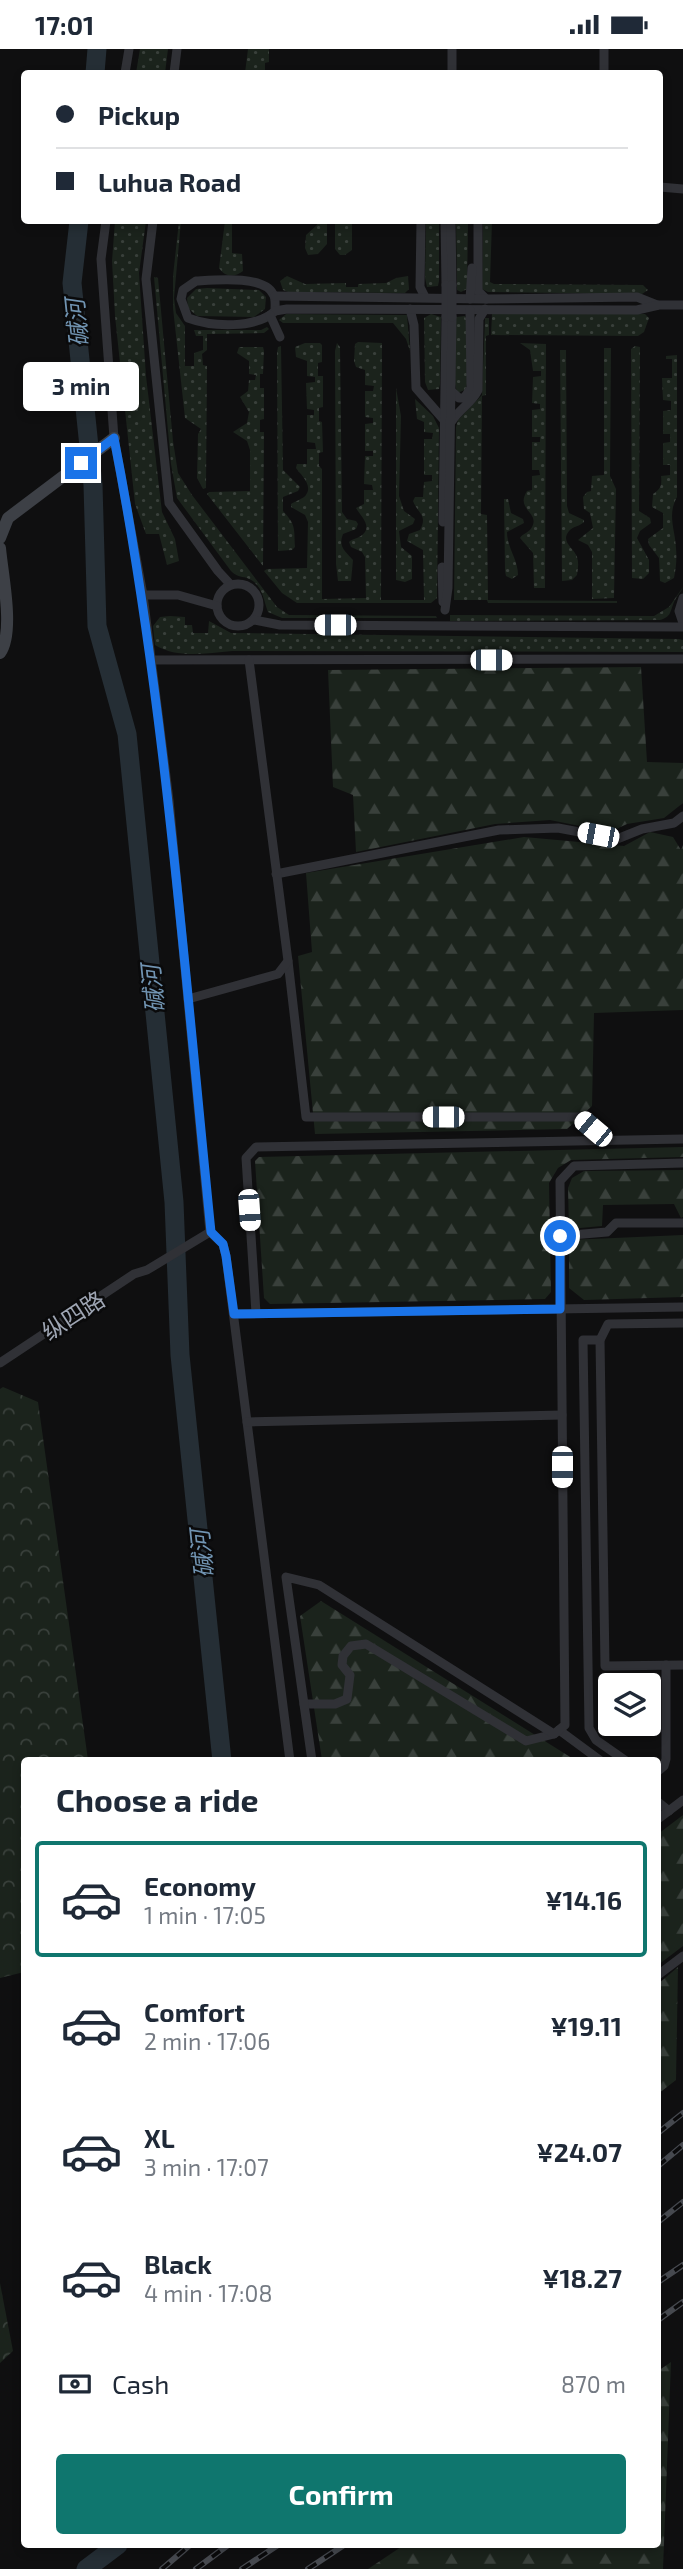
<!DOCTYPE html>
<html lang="en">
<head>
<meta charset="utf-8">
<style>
  :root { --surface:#fff; --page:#f6f6f7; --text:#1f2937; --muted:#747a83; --line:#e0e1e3; --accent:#0f766e }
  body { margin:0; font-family:"Exo 2","Noto Sans SC",sans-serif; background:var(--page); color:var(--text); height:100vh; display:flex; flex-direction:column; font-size:26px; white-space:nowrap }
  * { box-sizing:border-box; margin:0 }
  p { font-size:23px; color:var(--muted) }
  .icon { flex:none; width:38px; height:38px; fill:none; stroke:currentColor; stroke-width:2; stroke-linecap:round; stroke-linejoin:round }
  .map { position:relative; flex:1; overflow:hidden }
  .drawer { position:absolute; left:21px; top:1708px; width:640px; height:791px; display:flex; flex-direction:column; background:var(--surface); border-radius:7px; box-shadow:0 4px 10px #0003 }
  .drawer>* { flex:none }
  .banner { position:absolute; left:21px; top:21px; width:642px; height:154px; border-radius:7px; box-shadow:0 4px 10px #0003; display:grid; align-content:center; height:154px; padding:0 35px; background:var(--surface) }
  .controls { position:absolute; left:598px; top:1624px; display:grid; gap:14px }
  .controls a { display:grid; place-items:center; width:63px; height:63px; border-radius:7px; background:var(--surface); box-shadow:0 4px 10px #0003; font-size:35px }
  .end { position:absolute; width:32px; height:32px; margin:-16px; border:9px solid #1a73e8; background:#fff; box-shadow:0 0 0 4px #fff }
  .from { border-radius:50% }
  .bubble { position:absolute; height:49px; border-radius:7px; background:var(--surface); box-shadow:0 4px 10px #0003; font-size:23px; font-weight:700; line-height:49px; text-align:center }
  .car { position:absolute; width:21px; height:42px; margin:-21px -10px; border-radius:9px; box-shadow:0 0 5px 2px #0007; background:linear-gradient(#fff 24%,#345 0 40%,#fff 0 76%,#345 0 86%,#fff 0) }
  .banner b { display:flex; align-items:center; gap:24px; height:66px; font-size:26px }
  .banner b+b { border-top:2px solid var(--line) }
  .banner i { width:18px; height:18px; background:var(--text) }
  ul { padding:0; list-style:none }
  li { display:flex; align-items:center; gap:21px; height:116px; margin:0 14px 10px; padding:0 21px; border:4px solid transparent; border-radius:7px }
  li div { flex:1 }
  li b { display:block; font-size:26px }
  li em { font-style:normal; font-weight:700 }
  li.active { border-color:var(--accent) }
  li>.icon { width:63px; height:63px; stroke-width:1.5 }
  h2 { padding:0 35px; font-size:32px; line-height:84px }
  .pay { display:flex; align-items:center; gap:18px; height:77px; padding:0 35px; font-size:26px }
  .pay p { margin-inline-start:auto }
  .primary-button { display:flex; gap:14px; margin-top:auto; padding:14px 35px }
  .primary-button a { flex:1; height:80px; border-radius:7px; background:var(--accent); color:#fff; font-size:28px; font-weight:700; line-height:80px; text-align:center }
  .status { display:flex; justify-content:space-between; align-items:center; height:49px; padding:0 35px; background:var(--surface); direction:ltr }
  .status svg { height:19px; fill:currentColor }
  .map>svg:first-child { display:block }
</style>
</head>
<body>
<div class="status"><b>17:01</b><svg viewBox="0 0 49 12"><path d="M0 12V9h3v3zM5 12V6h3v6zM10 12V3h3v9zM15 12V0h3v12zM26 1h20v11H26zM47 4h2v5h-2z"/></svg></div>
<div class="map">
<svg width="683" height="2520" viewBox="0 0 683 2520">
  <defs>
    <pattern id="grass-dots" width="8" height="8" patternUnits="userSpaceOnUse" patternTransform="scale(1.75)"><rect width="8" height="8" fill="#1b231c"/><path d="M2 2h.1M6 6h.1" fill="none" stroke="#39403b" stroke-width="1.8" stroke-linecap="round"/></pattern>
    <pattern id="forest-firs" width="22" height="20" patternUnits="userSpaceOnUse" patternTransform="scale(1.75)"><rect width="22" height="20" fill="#1b231c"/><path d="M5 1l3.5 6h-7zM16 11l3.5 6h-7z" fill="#39403b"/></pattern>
    <pattern id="park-crowns" width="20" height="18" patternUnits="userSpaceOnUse" patternTransform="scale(1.75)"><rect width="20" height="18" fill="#1b231c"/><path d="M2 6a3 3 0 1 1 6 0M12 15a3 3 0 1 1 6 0" fill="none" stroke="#39403b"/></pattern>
  </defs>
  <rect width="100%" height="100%" fill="#0f0f10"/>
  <!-- grass -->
  <g fill="url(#grass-dots)">
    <polygon points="140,0 168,0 165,24 136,24"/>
    <polygon points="248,0 269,0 269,13 265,14 265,24 245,24"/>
    <polygon points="115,172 146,172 139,224 146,327 162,463 175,490 179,512 167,516 159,485 146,485 135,455 115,267 112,212"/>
    <polygon points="179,172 181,172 174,249 176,264 185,277 185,317 194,317 194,304 203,301 203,287 196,287 194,281 261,281 267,278 269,280 264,284 207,285 207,301 202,305 203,316 207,317 206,439 203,440 197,429 198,385 201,380 185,369 173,259 173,227"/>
    <path d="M225,172H232V204L242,205L243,222C234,229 225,228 219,219Z"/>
    <polygon points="318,172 327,172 327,195 318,205 308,206 305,199 306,186 317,176"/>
    <polygon points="337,172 352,172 352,201 345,206 340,206 335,200 335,174"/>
    <polygon points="426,172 439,172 439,232 438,237 427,238 425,229"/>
    <polygon points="456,172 468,172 468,174 467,240 461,243 457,241 457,236"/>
    <polygon points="483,172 492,172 490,233 494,235 643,236 648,241 642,245 488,243 482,240"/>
    <polygon points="287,227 305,235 346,234 346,238 358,238 358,235 386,234 396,229 408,227 409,240 405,244 288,243 283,241 280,232"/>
    <path d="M154,228L158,229L173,392L178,424L192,446L277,558L289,566L436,567L437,569H282L268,563C263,550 263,535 247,529C240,527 237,528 231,522L177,449L171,415Z"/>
    <polygon points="207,239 259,241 266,248 265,260 254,268 197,267 188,259 187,249 196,240"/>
    <polygon points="286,265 407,266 410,302 406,290 393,274 283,274 279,271"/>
    <polygon points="431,265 441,268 440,335 439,340 428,341 425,333 424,269"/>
    <polygon points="492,265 645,265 649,269 644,283 638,287 491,286"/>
    <polygon points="465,267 467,272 468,332 465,341 457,344 455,334 456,268"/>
    <polygon points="485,269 489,269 489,286 486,287 486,346 482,347 481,465 487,466 488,551 617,552 617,554 488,554 487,551 454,551 456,378 458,371 482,346"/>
    <path d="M358,293L382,294L381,551H424L423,501L407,492L409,485L420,481C428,466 418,465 413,452L415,448H423L424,433L432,432V426H424V390H432L433,384L424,383V373L417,370L415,350L433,367L439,379L437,549L431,554H297L282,544L264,522L267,520L307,519L308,473L305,466L291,458V455C295,452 303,450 306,446C313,436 301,426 296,419L297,415H307V400H316L315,394L307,393V366H314V361L307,360L306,334L315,333V328L307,327V312L296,308L295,298L305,294H320L322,296V313L318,314V327H323V358L319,359V372L322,373L323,403L319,404V417L322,420V550L366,549L365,508L362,503L351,498L349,493C352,490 355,490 359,488C375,479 361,468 356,459L364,455V441H373L372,436L364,435L365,407H373V402H365V375L373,374V369L365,368V342H373L374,337L365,336V321L356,318L354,312L355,295Z"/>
    <path d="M337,294L340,298L342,463L347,470L356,472L358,475L356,480L343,485C338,498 345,502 353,511L351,532H338L336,515L335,302Z"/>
    <path d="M520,294L546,295L545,539H534L533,504L520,489C523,484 529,484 532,478C540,463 515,461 527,442L532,441V427L540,426L539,421H532V393H540V388H532V361L540,360V355L532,354L533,328L541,327V322H533L530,301Z"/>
    <path d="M281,297L283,421L300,438L298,442L283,448V462C296,476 294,479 295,498L292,501L278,502L277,304L278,298Z"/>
    <polygon points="635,297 640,298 639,462 650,469 651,474 640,482 637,489 649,511 649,524 643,530 632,529 631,300"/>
    <polygon points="239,298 263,298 264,302 263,325 260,325 260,339 264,339 264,370 260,371 260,383 264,383 263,517 207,445 209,443 250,442 250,401 247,392 233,383 247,374 249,363 240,348 248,342 249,331 255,331 256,326 249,325 249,312 237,304"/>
    <polygon points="604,299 611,299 610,427 616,440 614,549 592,550 592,503 588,496 578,491 593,479 590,464 584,460 583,448 587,443 591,442 592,427 604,426"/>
    <path d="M560,301H566L567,457L569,464L584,471V473C579,478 573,477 569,482C560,493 574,499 577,508C579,514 578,520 577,526L572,531L562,532Z"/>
    <polygon points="396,305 396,339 401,367 399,447 404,462 415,470 413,475 399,482 401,498 412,507 412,530 405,533 396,531"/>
    <path d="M677,306V448C667,466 675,480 676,499C677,510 676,519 674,529L665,534L660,532L659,509L649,496L648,490L663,479V464L652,458L653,445C661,440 662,436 661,427L670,426V416H663V394L670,393V385H663V362L671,361V352L663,351L662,329H672V310H666V307Z"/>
    <path d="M504,450H508L511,464L523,470L524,474L507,483C507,499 518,510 518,526L512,530L506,527L505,522Z"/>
    <path d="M683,538C681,543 676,548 674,553C670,563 671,568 660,571L450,572V566L654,567L669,558Z"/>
    <path d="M170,567L185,568V576H192L193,584H208L209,572L231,584L679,590L683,591V603L232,602C206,604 178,610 155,596L153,577L160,568Z"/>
  </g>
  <!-- forest -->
  <g fill="url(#forest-firs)">
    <polygon points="641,618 647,713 683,714 683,754 664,769 627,775 610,783 550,771 495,775 356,803 353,746 333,738 328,621"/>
    <polygon points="650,783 673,788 681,801 683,796 683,961 594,964 592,1057 567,1080 315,1085 298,907 312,903 306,824 524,788 624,797"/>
    <polygon points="683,1098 683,1108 571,1111 558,1119 549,1134 551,1243 545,1250 270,1255 264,1249 255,1112 259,1108"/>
    <polygon points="683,1121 683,1168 681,1169 674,1155 603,1156 602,1177 569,1180 568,1139 572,1129 584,1122"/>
    <polygon points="683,1186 683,1248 584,1251 569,1239 569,1191"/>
    <polygon points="321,1552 575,1711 322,1711 300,1567"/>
    <polygon points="683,1766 683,1897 658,1916 658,1785"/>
    <polygon points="678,1918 676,2031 658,2045 658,1935"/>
    <polygon points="671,2313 663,2520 368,2520 404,2496 658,2496 658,2322"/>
  </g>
  <!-- park -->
  <g fill="url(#park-crowns)">
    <polygon points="3,1338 38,1353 88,1711 24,1712 24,1923 0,1929 0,1340"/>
    <polygon points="0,2234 13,2302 0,2314"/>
  </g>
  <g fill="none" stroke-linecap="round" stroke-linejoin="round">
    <!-- river -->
    <g stroke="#252e35" stroke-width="19">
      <polyline points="95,24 97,0"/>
      <polyline points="79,172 72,234 93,436 97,577 127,685 174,1153 180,1306 222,1712"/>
      <polyline points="86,2520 118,2496"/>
    </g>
    <!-- street -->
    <g stroke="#303136" stroke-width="9">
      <polyline points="604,0 604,24"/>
      <polyline points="125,24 129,0"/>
      <polyline points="174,24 177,0"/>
      <polyline points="452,24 452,0"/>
      <polyline points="660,138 683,140"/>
      <polyline points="106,172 101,210 114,389 143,546 169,751 210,1183 223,1195 226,1207 290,1712"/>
      <polyline points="153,172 146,230 169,454 218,522 230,535"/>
      <polyline points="421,172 420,238 425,248"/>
      <polyline points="445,172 446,236"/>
      <polyline points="451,172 452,236"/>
      <polyline points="478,172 478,242 486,250"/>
      <path d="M196,232C214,231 264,226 273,245C276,249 275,256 275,262C256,280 212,278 188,269L181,250L183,241Z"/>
      <polyline points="275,247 486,250 637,248 657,256"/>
      <polyline points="470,250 472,219"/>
      <polyline points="410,260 414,276 416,339 444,371"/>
      <polyline points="275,262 287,260 637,261 659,256 683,256"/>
      <polyline points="270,266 280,288"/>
      <polyline points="451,342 459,349 464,349 471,339 470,261"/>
      <path d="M452,372C459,360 472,354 478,341L479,270L485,260"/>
      <polyline points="443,473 446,268"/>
      <polyline points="442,518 443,553"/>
      <circle cx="238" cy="556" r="21"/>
      <polyline points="143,546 178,546 217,557"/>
      <polyline points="683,549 679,562 683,574"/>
      <polyline points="445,561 448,539 452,268"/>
      <polyline points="254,571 280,576 683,578"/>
      <polyline points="151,611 683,610"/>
      <polyline points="276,825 499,781 558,779 617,790 642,780 674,774 683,767"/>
      <polyline points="288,912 306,1068 580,1068 607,1092"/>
      <polyline points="188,950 278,925 288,912 249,611"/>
      <polyline points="560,1187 607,1183 616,1174 683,1174"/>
      <polyline points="256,1264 246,1109 256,1098 683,1090"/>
      <polyline points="234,1265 683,1258"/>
      <polyline points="683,1274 608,1275 600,1291 605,1617 683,1616"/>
      <polyline points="600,1291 583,1291 589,1679 596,1691 626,1712"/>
      <polyline points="0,1314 134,1225 147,1221 210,1183"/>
      <polyline points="247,1373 562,1366"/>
      <polyline points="304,1655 335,1655 347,1650 350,1626 342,1616 343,1607 351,1597 366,1595 526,1692 554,1685"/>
      <polyline points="559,1681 601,1712"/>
      <polyline points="312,1712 286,1528 319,1536 554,1685 565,1676 560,1132 574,1117 683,1114"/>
      <polyline points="658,1722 664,1717 666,1710 666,1616"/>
      <polyline points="658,1753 669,1762"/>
      <polyline points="658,1770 683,1751"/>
      <polyline points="658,1926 683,1907"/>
    </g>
    <!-- secondary -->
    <g stroke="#3d4046" stroke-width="12">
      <polyline points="0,489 8,469 114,389"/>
      <path d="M0,499C2,524 15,583 0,604"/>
    </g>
    <defs>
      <g id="rail">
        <polyline points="658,2084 683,2064"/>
        <polyline points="658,2117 683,2096"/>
        <polyline points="658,2173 683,2153"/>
        <polyline points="658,2233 683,2216"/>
        <polyline points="658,2271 683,2253"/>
        <polyline points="162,2520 190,2496"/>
        <polyline points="196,2520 228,2496"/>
        <polyline points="242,2520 278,2496"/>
        <polyline points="308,2520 344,2496"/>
      </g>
    </defs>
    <!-- rail casing -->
    <use href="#rail" stroke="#46494f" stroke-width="6"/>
    <!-- rail -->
    <use href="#rail" stroke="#0a0a0b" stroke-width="3.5" stroke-dasharray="10" stroke-linecap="butt"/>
    <!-- street-bridge -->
    <g stroke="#303136" stroke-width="9">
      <polyline points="446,236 446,268"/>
      <polyline points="452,236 452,268"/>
    </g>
  </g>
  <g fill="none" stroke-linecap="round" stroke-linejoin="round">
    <!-- route -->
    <path stroke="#1a73e8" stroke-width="9" d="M81,414L114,389C165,651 184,917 211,1183L223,1195L226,1207L234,1265L560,1260V1187"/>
  </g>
  <g text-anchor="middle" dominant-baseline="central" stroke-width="5" stroke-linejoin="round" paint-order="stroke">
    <!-- street labels -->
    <g font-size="23" fill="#9ea5b3" stroke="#0a0a0b">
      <text transform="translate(73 1266) rotate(-33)">纵四路</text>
    </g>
    <!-- water labels -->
    <g font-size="24" font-style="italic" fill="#7194b2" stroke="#0a0a0b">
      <text transform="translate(76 274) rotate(-96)">碱河</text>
      <text transform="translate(152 940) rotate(-96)">碱河</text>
      <text transform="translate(201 1505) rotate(-96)">碱河</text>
    </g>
  </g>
</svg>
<div class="controls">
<a><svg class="icon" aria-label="layers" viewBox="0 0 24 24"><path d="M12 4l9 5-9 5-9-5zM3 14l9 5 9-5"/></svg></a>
</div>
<i class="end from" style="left:560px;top:1187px"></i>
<i class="end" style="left:81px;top:414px"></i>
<div class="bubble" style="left:23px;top:313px;width:116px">3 min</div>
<i class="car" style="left:335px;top:576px;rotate:270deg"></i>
<i class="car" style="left:491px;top:611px;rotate:90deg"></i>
<i class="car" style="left:598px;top:786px;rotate:281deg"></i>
<i class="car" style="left:443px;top:1068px;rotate:270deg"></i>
<i class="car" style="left:593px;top:1080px;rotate:310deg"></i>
<i class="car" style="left:249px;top:1161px;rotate:176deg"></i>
<i class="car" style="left:562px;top:1418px;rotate:180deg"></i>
<div class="banner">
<b><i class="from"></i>Pickup</b>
<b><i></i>Luhua Road</b>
</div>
<section class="drawer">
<h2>Choose a ride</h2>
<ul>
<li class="active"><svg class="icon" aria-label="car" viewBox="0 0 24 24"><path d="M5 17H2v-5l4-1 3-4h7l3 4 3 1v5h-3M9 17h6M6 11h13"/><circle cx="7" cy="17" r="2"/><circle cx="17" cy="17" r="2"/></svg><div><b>Economy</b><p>1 min · 17:05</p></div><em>¥14.16</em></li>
<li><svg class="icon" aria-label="car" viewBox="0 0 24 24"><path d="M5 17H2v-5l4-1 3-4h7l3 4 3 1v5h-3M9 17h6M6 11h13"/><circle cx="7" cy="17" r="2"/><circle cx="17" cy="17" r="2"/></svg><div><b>Comfort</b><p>2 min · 17:06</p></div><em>¥19.11</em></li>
<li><svg class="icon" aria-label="car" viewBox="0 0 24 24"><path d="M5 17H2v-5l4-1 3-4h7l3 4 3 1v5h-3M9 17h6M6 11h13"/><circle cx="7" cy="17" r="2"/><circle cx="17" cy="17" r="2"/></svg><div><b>XL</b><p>3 min · 17:07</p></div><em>¥24.07</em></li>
<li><svg class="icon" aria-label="car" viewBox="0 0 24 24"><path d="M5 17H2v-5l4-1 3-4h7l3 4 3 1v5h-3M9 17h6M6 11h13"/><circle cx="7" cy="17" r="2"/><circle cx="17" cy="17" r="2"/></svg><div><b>Black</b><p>4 min · 17:08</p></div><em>¥18.27</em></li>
</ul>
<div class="pay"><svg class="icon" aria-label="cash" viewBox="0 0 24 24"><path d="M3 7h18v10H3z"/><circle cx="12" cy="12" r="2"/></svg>Cash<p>870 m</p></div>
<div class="primary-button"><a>Confirm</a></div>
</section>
</div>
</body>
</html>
